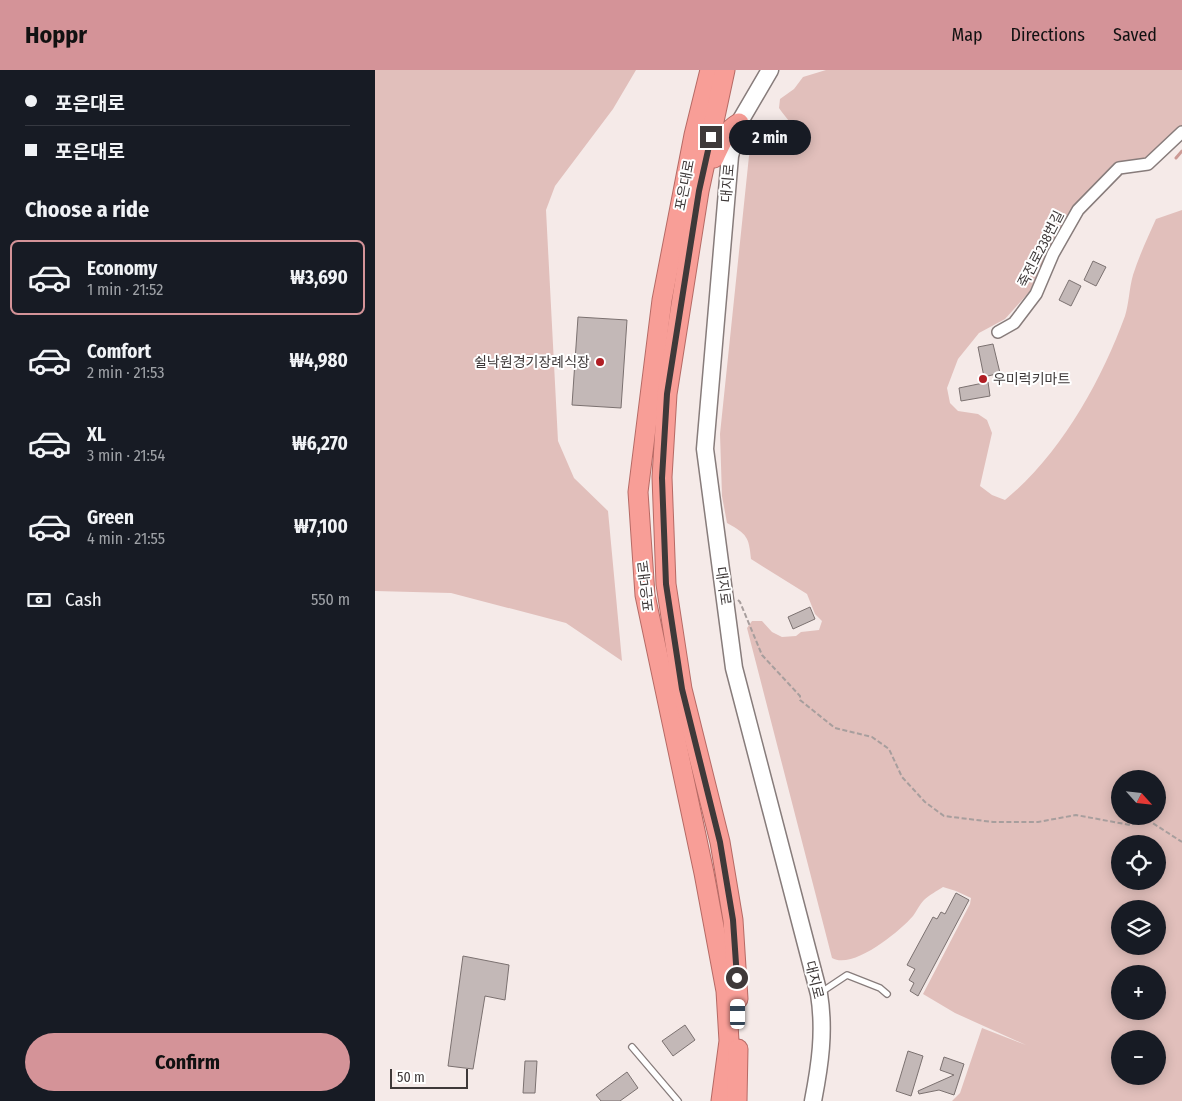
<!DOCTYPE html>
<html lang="en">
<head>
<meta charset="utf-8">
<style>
  :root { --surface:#171b24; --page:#20242c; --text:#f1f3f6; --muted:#9ea1a6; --line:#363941; --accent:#d49398 }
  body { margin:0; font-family:"Fira Sans Condensed","Noto Sans KR",sans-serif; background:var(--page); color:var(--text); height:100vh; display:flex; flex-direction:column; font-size:19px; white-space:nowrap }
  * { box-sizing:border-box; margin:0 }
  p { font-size:16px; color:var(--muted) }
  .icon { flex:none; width:28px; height:28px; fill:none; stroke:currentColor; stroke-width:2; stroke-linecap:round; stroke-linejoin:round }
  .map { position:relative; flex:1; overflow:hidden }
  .drawer { display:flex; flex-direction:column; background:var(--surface); width:375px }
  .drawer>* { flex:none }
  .banner { display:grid; align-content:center; height:110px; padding:0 25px; background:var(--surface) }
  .needle { width:32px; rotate:117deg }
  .fabs { position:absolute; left:736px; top:700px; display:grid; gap:10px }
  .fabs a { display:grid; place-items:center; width:55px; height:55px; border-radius:50%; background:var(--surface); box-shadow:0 2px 12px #0003; font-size:25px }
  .scale { position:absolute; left:15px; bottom:12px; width:78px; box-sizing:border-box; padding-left:5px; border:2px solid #3e3939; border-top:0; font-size:14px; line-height:18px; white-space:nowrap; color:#3e3939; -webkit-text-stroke:4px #fff; paint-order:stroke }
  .end { position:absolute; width:22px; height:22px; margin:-11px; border:6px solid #3e3939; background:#fff; box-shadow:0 0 0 2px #fff }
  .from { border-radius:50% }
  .bubble { position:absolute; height:35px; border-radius:18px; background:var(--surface); box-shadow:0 2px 12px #0003; font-size:16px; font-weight:700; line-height:35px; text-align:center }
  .car { position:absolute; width:15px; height:30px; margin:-15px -8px; border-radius:6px; box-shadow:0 0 4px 1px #0007; background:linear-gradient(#fff 24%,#345 0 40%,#fff 0 76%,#345 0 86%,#fff 0) }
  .banner b { display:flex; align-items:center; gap:18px; height:48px; font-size:19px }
  .banner b+b { border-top:1px solid var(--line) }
  .banner i { width:12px; height:12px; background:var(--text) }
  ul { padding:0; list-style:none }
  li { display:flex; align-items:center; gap:15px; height:75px; margin:0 10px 8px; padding:0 15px; border:2px solid transparent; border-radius:8px }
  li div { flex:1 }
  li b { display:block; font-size:19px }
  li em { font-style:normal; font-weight:700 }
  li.current { border-color:var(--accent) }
  li>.icon { width:45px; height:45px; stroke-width:1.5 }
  h2 { padding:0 25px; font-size:22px; line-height:60px }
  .pay { display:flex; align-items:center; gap:12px; height:55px; padding:0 25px; font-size:19px }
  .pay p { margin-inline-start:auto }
  .primary-button { display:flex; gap:10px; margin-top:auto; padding:10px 25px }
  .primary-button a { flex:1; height:58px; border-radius:30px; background:var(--accent); color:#111; font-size:20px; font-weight:700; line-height:58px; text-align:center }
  header { display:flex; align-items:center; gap:30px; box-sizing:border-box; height:70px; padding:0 25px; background:var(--accent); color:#111 }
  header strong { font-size:24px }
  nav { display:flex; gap:28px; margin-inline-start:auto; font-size:18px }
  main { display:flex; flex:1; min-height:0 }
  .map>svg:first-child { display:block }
</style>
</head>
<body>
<header>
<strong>Hoppr</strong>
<nav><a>Map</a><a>Directions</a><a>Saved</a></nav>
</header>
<main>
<section class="drawer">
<div class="banner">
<b><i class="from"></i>포은대로</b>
<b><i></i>포은대로</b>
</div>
<h2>Choose a ride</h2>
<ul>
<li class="current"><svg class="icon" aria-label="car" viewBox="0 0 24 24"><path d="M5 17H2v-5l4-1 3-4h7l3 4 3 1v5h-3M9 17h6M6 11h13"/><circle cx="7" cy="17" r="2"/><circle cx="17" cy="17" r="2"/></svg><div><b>Economy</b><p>1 min · 21:52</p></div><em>₩3,690</em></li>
<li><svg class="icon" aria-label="car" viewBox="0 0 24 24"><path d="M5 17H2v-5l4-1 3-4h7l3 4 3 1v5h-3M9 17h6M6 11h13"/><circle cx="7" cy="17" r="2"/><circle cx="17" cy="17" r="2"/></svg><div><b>Comfort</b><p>2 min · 21:53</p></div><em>₩4,980</em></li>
<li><svg class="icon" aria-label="car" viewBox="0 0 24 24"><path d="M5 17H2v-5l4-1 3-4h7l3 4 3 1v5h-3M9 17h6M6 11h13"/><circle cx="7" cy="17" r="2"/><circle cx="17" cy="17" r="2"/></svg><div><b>XL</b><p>3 min · 21:54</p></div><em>₩6,270</em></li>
<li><svg class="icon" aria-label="car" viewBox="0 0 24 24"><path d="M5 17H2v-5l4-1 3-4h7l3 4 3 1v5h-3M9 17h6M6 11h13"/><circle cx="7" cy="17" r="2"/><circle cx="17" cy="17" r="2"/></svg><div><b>Green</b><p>4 min · 21:55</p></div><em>₩7,100</em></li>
</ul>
<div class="pay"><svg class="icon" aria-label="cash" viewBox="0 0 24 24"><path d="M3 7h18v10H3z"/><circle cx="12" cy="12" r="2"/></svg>Cash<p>550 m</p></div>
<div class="primary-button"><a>Confirm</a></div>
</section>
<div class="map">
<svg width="807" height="1031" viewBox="0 0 807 1031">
  <rect width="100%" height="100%" fill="#f5eae8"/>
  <!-- green -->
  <g fill="#e1bfbb" fill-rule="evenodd">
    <polygon points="0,0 261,0 238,39 180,116 171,140 183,371 199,408 233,441 247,591 191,553 76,523 0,521"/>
    <path d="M451,0H807V55L771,89L740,95L701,133L672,183L655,221L630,249L604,263L583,289L572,318L575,333L583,341L603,344L612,350L617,363L605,416L617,425L630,430C685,385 726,312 750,246C754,233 754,219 758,205C764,186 773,167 781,149L807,140V1031H577L585,1023L607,958L651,975L580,943L548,924L595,834L596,828L581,821L568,817C562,821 554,825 549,830C544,835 542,841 538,846C524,862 478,900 457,888L372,558L377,551H387L397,562L407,567L421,566L426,562L444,560L447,551L440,544L432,524L376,489C374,467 372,464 352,453L347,426L345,364L374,86L378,73L382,69L405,74L418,70L422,63C417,53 410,47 404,38L405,29L419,19L428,7ZM745,709H782V746H745ZM745,774H782V811H745ZM745,839H782V876H745ZM745,904H782V941H745ZM745,969H782V1006H745Z"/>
  </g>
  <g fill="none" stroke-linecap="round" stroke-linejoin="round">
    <!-- stream -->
    <polyline stroke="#cc9a95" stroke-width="3" points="801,88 807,81"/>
  </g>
  <!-- building -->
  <g fill="#c3b8b7" stroke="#7b7170">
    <polygon points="718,191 731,197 721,216 709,210"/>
    <polygon points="694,210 706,216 696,236 684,230"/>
    <polygon points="203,247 252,250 246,338 197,335"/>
    <polygon points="618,274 625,303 609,307 603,277"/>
    <polygon points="613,312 615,326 586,331 584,318"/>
    <polygon points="435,537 440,549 418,559 413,547"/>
    <polygon points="581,823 594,830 543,926 535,921 539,913 534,910 540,899 532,895 558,847 562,849 566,842 570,844"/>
    <polygon points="88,886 134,895 130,930 110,926 98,999 73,996"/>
    <polygon points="310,955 320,970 298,986 287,971"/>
    <polygon points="533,981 548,986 536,1026 521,1021"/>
    <polygon points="569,987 589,994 579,1025 564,1020 544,1024 543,1021 579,1005 565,1000"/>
    <polygon points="150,991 162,991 160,1023 148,1023"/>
    <polygon points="252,1002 263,1018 245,1031 226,1031 221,1025"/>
  </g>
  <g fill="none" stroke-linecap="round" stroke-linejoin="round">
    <defs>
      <g id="service">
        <polyline points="445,923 472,905 505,918 512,924"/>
        <polyline points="257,977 303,1031"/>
      </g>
      <polyline id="minor" points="623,262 639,253 661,224 678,184 703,140 744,98 773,94 807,62"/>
      <path id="secondary" d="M395,0L364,53L355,86L330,379L359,598L444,924C450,961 445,995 438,1031"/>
      <g id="trunk">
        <polyline points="335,0 319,65 287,230 263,422 270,525 329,803 351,921 354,971 346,1031"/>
        <polyline points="350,0 324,121 292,324 287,407 291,514 307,619 345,772 358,850 363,929"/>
        <path d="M339,88C345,75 350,61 364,53"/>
        <polyline points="362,1031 363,979"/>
      </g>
    </defs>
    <!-- service casing -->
    <use href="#service" stroke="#877c7b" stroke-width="8"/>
    <!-- minor casing -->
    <use href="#minor" stroke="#877c7b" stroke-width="14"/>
    <!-- secondary casing -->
    <use href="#secondary" stroke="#877c7b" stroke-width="19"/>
    <!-- trunk casing -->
    <use href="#trunk" stroke="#b66a65" stroke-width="21"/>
    <!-- path -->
    <polyline stroke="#a79e9d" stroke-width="2" stroke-dasharray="5 2.5" stroke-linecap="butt" points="363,530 365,532 387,585 425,626 425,630 460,658 497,667 514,679 527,707 550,732 569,746 618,752 663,752 701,745 755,755 773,750 807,772"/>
    <!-- service -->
    <use href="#service" stroke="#fff" stroke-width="5.5"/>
    <!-- minor -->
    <use href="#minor" stroke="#fff" stroke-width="11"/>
    <!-- secondary -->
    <use href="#secondary" stroke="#fff" stroke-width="16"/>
    <!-- trunk -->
    <use href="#trunk" stroke="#f89e97" stroke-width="19"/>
  </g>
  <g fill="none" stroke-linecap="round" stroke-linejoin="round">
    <!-- route -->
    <polyline stroke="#3e3939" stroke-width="6" points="336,67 324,121 292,324 287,408 291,514 307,619 345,772 358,850 362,908"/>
  </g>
  <!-- markers -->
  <g fill="#b01e24" stroke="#fff" stroke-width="2">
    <circle cx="225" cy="292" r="5"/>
    <circle cx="608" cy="309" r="5"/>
  </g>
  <g text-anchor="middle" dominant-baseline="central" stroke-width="4" stroke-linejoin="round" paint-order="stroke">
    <!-- street labels -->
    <g font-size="14" fill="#3e3939" stroke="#fff">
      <text transform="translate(353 113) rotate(-85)">대지로</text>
      <text transform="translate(310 115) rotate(-79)">포은대로</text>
      <text transform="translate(666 179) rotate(-63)">죽전로238번길</text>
      <text transform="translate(271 516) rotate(-97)">포은대로</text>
      <text transform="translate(348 516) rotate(82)">대지로</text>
      <text transform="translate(439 910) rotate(76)">대지로</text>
    </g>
    <!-- poi labels -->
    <g font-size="14" fill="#3e3939" stroke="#fff" text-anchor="end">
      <text x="215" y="292">쉴낙원경기장례식장</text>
      <text x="618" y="309" text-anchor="start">우미럭키마트</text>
    </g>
  </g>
</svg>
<div class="fabs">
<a><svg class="needle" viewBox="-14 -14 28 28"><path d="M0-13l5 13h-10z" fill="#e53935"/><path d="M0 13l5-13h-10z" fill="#9ea1a6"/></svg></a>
<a><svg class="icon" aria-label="locate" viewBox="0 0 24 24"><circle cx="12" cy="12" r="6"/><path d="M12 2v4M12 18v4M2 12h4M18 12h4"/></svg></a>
<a><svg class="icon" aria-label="layers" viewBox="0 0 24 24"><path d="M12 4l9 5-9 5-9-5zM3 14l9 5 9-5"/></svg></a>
<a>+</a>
<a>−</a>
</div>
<div class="scale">50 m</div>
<i class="end from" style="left:362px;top:908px"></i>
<i class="end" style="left:336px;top:67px"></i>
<div class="bubble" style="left:354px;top:50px;width:82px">2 min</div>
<i class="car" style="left:363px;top:944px;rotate:0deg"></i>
</div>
</main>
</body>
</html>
